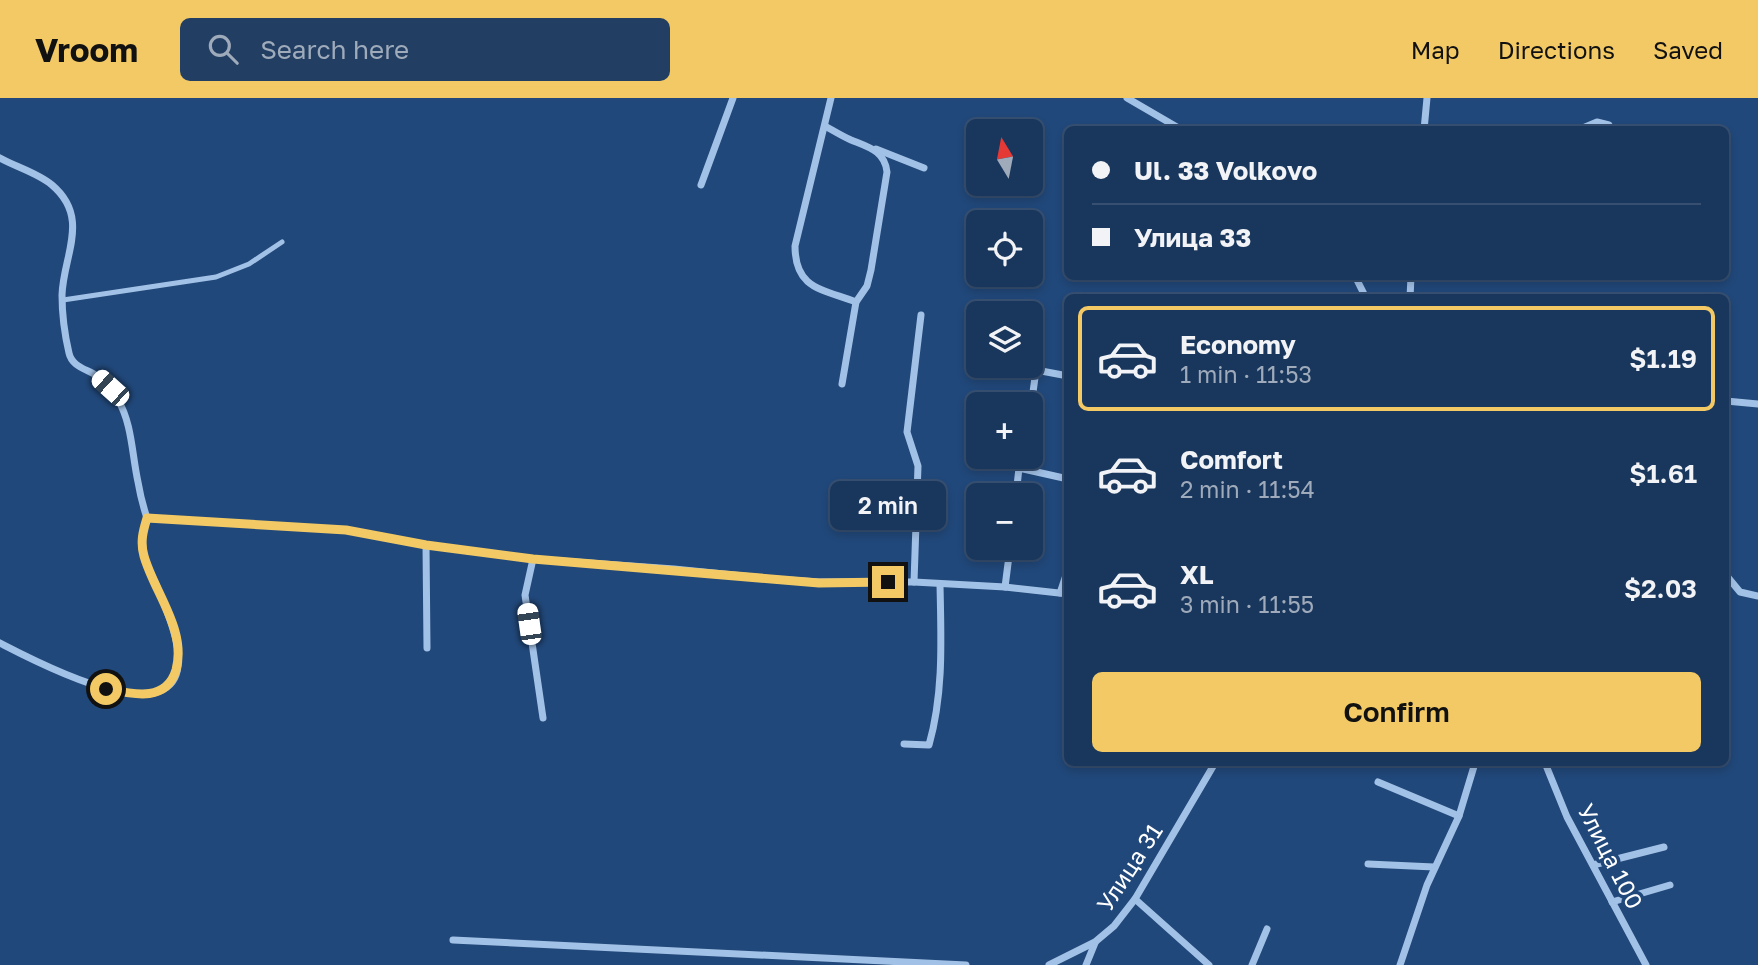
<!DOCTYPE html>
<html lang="en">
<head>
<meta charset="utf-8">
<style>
  :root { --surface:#19365c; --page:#223e62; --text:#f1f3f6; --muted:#9fabbb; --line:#375072; --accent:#f2c964 }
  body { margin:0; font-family:"Golos Text",sans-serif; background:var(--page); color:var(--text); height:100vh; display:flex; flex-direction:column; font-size:26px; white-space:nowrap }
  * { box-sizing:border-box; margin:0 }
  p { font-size:23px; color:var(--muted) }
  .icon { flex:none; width:38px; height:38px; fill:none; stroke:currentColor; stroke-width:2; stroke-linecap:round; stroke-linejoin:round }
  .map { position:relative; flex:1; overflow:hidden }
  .sheet { position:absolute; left:1064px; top:196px; width:665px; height:472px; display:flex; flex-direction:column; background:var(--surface); border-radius:10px; box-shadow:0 4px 10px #0003,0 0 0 2px var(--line) }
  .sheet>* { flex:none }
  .top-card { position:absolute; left:1064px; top:28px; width:665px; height:154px; border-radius:10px; box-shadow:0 4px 10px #0003,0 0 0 2px var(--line); display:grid; align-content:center; height:154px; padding:0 28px; background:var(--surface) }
  .needle { width:46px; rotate:350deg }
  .buttons { position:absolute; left:966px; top:21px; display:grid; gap:14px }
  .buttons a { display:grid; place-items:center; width:77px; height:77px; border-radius:10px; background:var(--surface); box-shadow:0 4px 10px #0003,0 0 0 2px var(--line); font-size:35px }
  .end { position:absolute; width:32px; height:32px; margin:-16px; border:9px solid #f2c964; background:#111; box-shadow:0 0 0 4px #111 }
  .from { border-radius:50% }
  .bubble { position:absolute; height:49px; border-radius:10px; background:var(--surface); box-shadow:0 4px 10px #0003,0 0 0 2px var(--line); font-size:23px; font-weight:600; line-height:49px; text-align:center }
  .car { position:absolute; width:21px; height:42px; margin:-21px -10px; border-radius:9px; box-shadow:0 0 5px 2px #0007; background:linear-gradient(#fff 24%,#345 0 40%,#fff 0 76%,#345 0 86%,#fff 0) }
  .top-card b { display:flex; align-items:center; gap:24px; height:66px; font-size:26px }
  .top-card b+b { border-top:2px solid var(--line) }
  .top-card i { width:18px; height:18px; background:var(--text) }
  ul { padding:12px 0 0; list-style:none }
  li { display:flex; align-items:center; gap:21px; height:105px; margin:0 14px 10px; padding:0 14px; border:4px solid transparent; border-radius:10px }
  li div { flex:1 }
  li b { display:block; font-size:26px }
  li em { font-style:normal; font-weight:600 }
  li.active { border-color:var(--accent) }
  li>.icon { width:63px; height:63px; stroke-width:1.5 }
  .action { display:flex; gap:14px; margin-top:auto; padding:14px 28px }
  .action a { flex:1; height:80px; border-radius:10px; background:var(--accent); color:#111; font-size:28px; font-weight:600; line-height:80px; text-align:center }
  header { display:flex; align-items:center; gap:42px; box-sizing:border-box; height:98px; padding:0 35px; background:var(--accent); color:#111 }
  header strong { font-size:33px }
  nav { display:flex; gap:38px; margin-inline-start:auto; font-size:24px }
  .search { width:490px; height:63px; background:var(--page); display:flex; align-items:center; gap:18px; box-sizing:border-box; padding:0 24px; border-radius:10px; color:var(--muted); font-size:26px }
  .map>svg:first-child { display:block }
</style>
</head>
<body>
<header>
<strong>Vroom</strong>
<div class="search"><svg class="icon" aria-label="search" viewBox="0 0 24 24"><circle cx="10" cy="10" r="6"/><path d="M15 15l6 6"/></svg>Search here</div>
<nav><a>Map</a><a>Directions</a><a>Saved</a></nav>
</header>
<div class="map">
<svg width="1758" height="867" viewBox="0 0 1758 867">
  <rect width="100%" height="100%" fill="#21487a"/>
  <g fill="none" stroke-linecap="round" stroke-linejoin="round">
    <!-- service -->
    <polyline stroke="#a2c1e6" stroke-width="5" points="63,202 216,179 249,166 282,144"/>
    <!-- minor -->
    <g stroke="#a2c1e6" stroke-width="7">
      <path d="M831,0L795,148C795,191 822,191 856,204"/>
      <polyline points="1127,0 1182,32"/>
      <path d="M825,28C834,33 842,38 851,42C868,49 885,53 887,74L871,172L867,188L856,204L842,286"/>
      <polyline points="1424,32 1427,0"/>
      <polyline points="1578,32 1597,24 1609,27 1611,32"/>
      <polyline points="876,51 924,70"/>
      <path d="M0,60C16,69 38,75 52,87C91,120 63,158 62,197C62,215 65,238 69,255C72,269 87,271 97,278C105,284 113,293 118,302C132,325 132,357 138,384C140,396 143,408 147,420"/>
      <polyline points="701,87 733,0"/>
      <polyline points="1355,178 1366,200"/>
      <polyline points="1410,200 1411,178"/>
      <polyline points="1726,303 1758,306"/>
      <polyline points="1031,309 1036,272 1068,278"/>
      <polyline points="1016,397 1019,370 1068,381"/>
      <polyline points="147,420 346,432 426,447 533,461 674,471 773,481 819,484 914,484 1005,489 1068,496"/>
      <polyline points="426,447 427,550"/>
      <polyline points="533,461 525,497 543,620"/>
      <polyline points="1726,477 1740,494 1758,498"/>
      <polyline points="914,484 918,368 907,334 921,217"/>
      <polyline points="1005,489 1010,450"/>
      <polyline points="1060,495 1068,471"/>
      <path d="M0,545C35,563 195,649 177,547C173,526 164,505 156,486C150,474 143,460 142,446C142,437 144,429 147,420"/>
      <path d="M904,646L929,647C944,594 941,540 940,486"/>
      <polyline points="1545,665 1567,719 1646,867"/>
      <polyline points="1378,684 1459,718"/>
      <polyline points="1368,766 1434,769"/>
      <polyline points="1593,767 1664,749"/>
      <polyline points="1135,801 1209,867"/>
      <polyline points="1612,804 1670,787"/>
      <polyline points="453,842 966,867"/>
      <polyline points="1049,867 1095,844 1114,828 1135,801 1215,665"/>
      <polyline points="1086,867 1095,845"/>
      <polyline points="1252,867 1267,831"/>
      <polyline points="1400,867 1427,787 1459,718 1475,665"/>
    </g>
  </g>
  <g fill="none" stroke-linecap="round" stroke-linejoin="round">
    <!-- route -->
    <path stroke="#f2c964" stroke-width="9" d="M106,591C132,596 166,605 176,572C187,532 154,494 144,458C140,444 143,433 147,420L346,432L426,447L533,461L819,485L888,484"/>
  </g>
  <g text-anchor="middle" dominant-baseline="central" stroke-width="7" stroke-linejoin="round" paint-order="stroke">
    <!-- street labels -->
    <g font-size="23" fill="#fff" stroke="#21487a">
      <text transform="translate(1611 758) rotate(63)">Улица 100</text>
      <text transform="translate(1129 769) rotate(-57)">Улица 31</text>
    </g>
  </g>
</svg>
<div class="buttons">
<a><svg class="needle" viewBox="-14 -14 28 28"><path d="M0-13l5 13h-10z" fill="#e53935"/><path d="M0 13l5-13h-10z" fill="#9fabbb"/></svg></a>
<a><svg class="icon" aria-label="locate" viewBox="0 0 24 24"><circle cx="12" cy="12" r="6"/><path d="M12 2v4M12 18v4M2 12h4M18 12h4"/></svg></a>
<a><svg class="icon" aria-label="layers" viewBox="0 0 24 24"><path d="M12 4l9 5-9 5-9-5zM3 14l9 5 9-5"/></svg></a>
<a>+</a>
<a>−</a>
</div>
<i class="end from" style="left:106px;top:591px"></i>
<i class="end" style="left:888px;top:484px"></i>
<div class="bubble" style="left:830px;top:383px;width:116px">2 min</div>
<i class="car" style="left:110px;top:290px;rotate:312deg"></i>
<i class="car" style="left:529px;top:526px;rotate:352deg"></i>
<div class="top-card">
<b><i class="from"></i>Ul. 33 Volkovo</b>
<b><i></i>Улица 33</b>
</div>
<section class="sheet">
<ul>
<li class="active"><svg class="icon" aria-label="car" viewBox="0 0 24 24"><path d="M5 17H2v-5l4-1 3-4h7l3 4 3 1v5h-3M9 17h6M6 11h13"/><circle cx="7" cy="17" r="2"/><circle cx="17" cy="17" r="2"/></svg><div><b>Economy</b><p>1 min · 11:53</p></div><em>$1.19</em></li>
<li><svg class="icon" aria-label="car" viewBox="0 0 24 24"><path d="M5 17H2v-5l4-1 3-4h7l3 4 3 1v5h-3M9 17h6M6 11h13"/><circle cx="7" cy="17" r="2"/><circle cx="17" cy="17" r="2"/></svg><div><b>Comfort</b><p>2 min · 11:54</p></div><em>$1.61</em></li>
<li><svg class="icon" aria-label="car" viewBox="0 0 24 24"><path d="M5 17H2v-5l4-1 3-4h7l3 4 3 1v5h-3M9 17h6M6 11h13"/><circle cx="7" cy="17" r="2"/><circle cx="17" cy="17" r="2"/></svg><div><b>XL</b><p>3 min · 11:55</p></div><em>$2.03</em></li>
</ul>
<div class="action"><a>Confirm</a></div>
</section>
</div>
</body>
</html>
